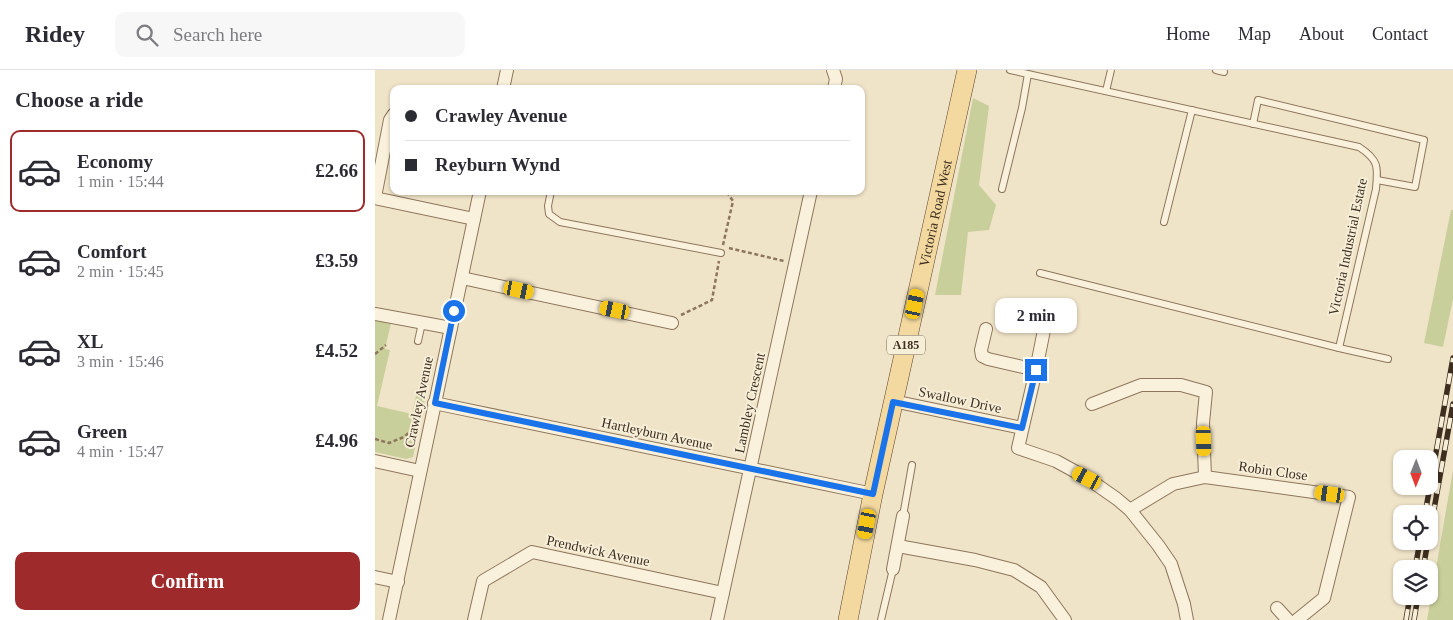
<!DOCTYPE html>
<html lang="en">
<head>
<meta charset="utf-8">
<style>
  :root { --surface:#fff; --page:#f7f7f7; --text:#2b2b33; --muted:#7c7c81; --line:#e1e1e2; --accent:#9e2a2b }
  body { margin:0; font-family:"Times New Roman",serif; background:var(--page); color:var(--text); height:100vh; display:flex; flex-direction:column; font-size:19px; white-space:nowrap }
  * { box-sizing:border-box; margin:0 }
  p { font-size:16px; color:var(--muted) }
  .icon { flex:none; width:28px; height:28px; fill:none; stroke:currentColor; stroke-width:2; stroke-linecap:round; stroke-linejoin:round }
  .map { position:relative; flex:1; overflow:hidden }
  .drawer { display:flex; flex-direction:column; background:var(--surface); width:375px }
  .drawer>* { flex:none }
  .banner { position:absolute; left:15px; top:15px; width:475px; height:110px; border-radius:10px; box-shadow:0 1px 4px #0004; display:grid; align-content:center; height:110px; padding:0 15px; background:var(--surface) }
  .needle { width:32px; rotate:181deg }
  .fabs { position:absolute; left:1018px; top:380px; display:grid; gap:10px }
  .fabs a { display:grid; place-items:center; width:45px; height:45px; border-radius:10px; background:var(--surface); box-shadow:0 1px 4px #0004; font-size:25px }
  .end { position:absolute; width:22px; height:22px; margin:-11px; border:6px solid #1a73e8; background:#fff; box-shadow:0 0 0 2px #fff }
  .from { border-radius:50% }
  .bubble { position:absolute; height:35px; border-radius:10px; background:var(--surface); box-shadow:0 1px 4px #0004; font-size:16px; font-weight:600; line-height:35px; text-align:center }
  .car { position:absolute; width:15px; height:30px; margin:-15px -8px; border-radius:6px; box-shadow:0 0 4px 1px #0007; background:linear-gradient(#f5c518 24%,#345 0 40%,#f5c518 0 76%,#345 0 86%,#f5c518 0) }
  .banner b { display:flex; align-items:center; gap:18px; height:48px; font-size:19px }
  .banner b+b { border-top:1px solid var(--line) }
  .banner i { width:12px; height:12px; background:var(--text) }
  ul { padding:0; list-style:none }
  li { display:flex; align-items:center; gap:15px; height:82px; margin:0 10px 8px; padding:0 5px; border:2px solid transparent; border-radius:10px }
  li div { flex:1 }
  li b { display:block; font-size:19px }
  li em { font-style:normal; font-weight:600 }
  li.active { border-color:var(--accent) }
  li>.icon { width:45px; height:45px; stroke-width:1.5 }
  h2 { padding:0 15px; font-size:22px; line-height:60px }
  .primary-button { display:flex; gap:10px; margin-top:auto; padding:10px 15px }
  .primary-button a { flex:1; height:58px; border-radius:10px; background:var(--accent); color:#fff; font-size:20px; font-weight:600; line-height:58px; text-align:center }
  header { display:flex; align-items:center; gap:30px; box-sizing:border-box; height:70px; padding:0 25px; background:var(--surface); border-bottom:1px solid var(--line) }
  header strong { font-size:24px }
  nav { display:flex; gap:28px; margin-inline-start:auto; font-size:18px }
  .search { width:350px; height:45px; background:var(--page); display:flex; align-items:center; gap:12px; box-sizing:border-box; padding:0 18px; border-radius:10px; color:var(--muted); font-size:19px }
  main { display:flex; flex:1; min-height:0 }
  .map>svg:first-child { display:block }
</style>
</head>
<body>
<header>
<strong>Ridey</strong>
<div class="search"><svg class="icon" aria-label="search" viewBox="0 0 24 24"><circle cx="10" cy="10" r="6"/><path d="M15 15l6 6"/></svg>Search here</div>
<nav><a>Home</a><a>Map</a><a>About</a><a>Contact</a></nav>
</header>
<main>
<section class="drawer">
<h2>Choose a ride</h2>
<ul>
<li class="active"><svg class="icon" aria-label="car" viewBox="0 0 24 24"><path d="M5 17H2v-5l4-1 3-4h7l3 4 3 1v5h-3M9 17h6M6 11h13"/><circle cx="7" cy="17" r="2"/><circle cx="17" cy="17" r="2"/></svg><div><b>Economy</b><p>1 min · 15:44</p></div><em>£2.66</em></li>
<li><svg class="icon" aria-label="car" viewBox="0 0 24 24"><path d="M5 17H2v-5l4-1 3-4h7l3 4 3 1v5h-3M9 17h6M6 11h13"/><circle cx="7" cy="17" r="2"/><circle cx="17" cy="17" r="2"/></svg><div><b>Comfort</b><p>2 min · 15:45</p></div><em>£3.59</em></li>
<li><svg class="icon" aria-label="car" viewBox="0 0 24 24"><path d="M5 17H2v-5l4-1 3-4h7l3 4 3 1v5h-3M9 17h6M6 11h13"/><circle cx="7" cy="17" r="2"/><circle cx="17" cy="17" r="2"/></svg><div><b>XL</b><p>3 min · 15:46</p></div><em>£4.52</em></li>
<li><svg class="icon" aria-label="car" viewBox="0 0 24 24"><path d="M5 17H2v-5l4-1 3-4h7l3 4 3 1v5h-3M9 17h6M6 11h13"/><circle cx="7" cy="17" r="2"/><circle cx="17" cy="17" r="2"/></svg><div><b>Green</b><p>4 min · 15:47</p></div><em>£4.96</em></li>
</ul>
<div class="primary-button"><a>Confirm</a></div>
</section>
<div class="map">
<svg width="1078" height="550" viewBox="0 0 1078 550">
  <rect width="100%" height="100%" fill="#f0e4c8"/>
  <!-- green -->
  <g fill="#c9cf9b">
    <polygon points="598,28 614,36 604,115 621,135 614,160 593,162 586,225 560,225"/>
    <polygon points="1076,140 1078,140 1078,229 1068,277 1049,273"/>
    <polygon points="0,250 16,253 10,279 15,280 2,336 37,344 47,299 56,301 38,387 31,389 0,382"/>
    <polygon points="1078,400 1078,550 1052,550"/>
  </g>
  <g fill="none" stroke-linecap="round" stroke-linejoin="round">
    <defs>
      <g id="service">
        <path d="M635,0L984,77C1004,90 1003,97 1001,119L964,278L665,203"/>
        <polyline points="841,0 849,2"/>
        <polyline points="731,21 736,0"/>
        <polyline points="878,54 883,30 1049,70 1040,117 1002,110"/>
        <polyline points="627,119 647,38 653,4"/>
        <polyline points="176,121 173,136 174,144 185,152 346,183"/>
        <polyline points="789,152 817,40"/>
        <polyline points="43,271 47,253"/>
        <polyline points="964,278 1013,289"/>
        <polyline points="528,446 537,395"/>
        <polyline points="506,550 518,499"/>
      </g>
      <g id="minor">
        <polyline points="458,0 461,9 459,19"/>
        <polyline points="128,19 132,0"/>
        <polyline points="0,127 15,50 19,44"/>
        <polyline points="0,128 99,149"/>
        <polyline points="87,208 297,253"/>
        <polyline points="0,244 76,258"/>
        <polyline points="611,259 606,280 607,286 613,289 661,300 643,378 681,391 712,408 742,429 755,440 783,475 796,494 809,534 812,550"/>
        <polyline points="661,300 670,255"/>
        <polyline points="518,331 647,358"/>
        <polyline points="59,333 498,424"/>
        <polyline points="717,334 766,315 806,315 831,322 828,353 830,407"/>
        <polyline points="0,391 45,401"/>
        <polyline points="755,440 798,414 830,407 974,427 949,528 922,550"/>
        <polyline points="523,476 600,490 639,500 666,517 690,550"/>
        <polyline points="518,499 528,446"/>
        <polyline points="0,507 23,512"/>
        <polyline points="902,538 913,550"/>
        <polyline points="14,550 105,121"/>
        <polyline points="99,550 108,511 157,482 348,523"/>
        <polyline points="342,550 436,121"/>
      </g>
      <g id="primary">
        <path id="s1" d="M473,550L498,424L592,0"/>
      </g>
    </defs>
    <!-- service casing -->
    <use href="#service" stroke="#8d765c" stroke-width="8"/>
    <!-- minor casing -->
    <use href="#minor" stroke="#8d765c" stroke-width="14"/>
    <!-- primary casing -->
    <use href="#primary" stroke="#5b4430" stroke-width="20"/>
    <!-- path -->
    <g stroke="#8d765c" stroke-width="2.5" stroke-dasharray="4 2.5" stroke-linecap="butt">
      <polyline points="348,175 358,131 351,121"/>
      <polyline points="354,178 409,191"/>
      <polyline points="306,245 337,230 344,191"/>
      <polyline points="0,284 11,275"/>
      <polyline points="0,369 14,373 29,367 38,359 42,349 44,339 46,340"/>
    </g>
    <!-- service -->
    <use href="#service" stroke="#faf1dc" stroke-width="6"/>
    <!-- minor -->
    <use href="#minor" stroke="#faf1dc" stroke-width="12"/>
    <!-- primary -->
    <use href="#primary" stroke="#f3d9a0" stroke-width="19"/>
    <defs>
      <g id="rail">
        <polyline points="1050,444 1078,288"/>
        <polyline points="1054,467 1078,334"/>
        <polyline points="1040,499 1045,471"/>
        <polyline points="1048,499 1053,471"/>
        <polyline points="1031,550 1035,526"/>
        <polyline points="1039,550 1043,526"/>
      </g>
    </defs>
    <!-- rail casing -->
    <use href="#rail" stroke="#3d2e20" stroke-width="5.5"/>
    <!-- rail -->
    <use href="#rail" stroke="#f7eed8" stroke-width="4" stroke-dasharray="11" stroke-linecap="butt"/>
  </g>
  <g fill="none" stroke-linecap="round" stroke-linejoin="round">
    <!-- route -->
    <polyline stroke="#1a73e8" stroke-width="6" points="79,241 60,333 498,424 518,332 647,358 661,300"/>
  </g>
  <g text-anchor="middle" dominant-baseline="central" stroke-width="4" stroke-linejoin="round" paint-order="stroke">
    <!-- shield labels -->
    <rect fill="#f7eed8" stroke="#756857" stroke-width="1" x="512" y="265.5" width="38" height="19" rx="4"/>
    <g font-size="12" font-weight="bold" fill="#3d2e20">
      <text x="531" y="275">A185</text>
    </g>
    <!-- street labels -->
    <g font-size="14" fill="#3d2e20" stroke="#f7eed8">
      <text stroke="none"><textPath href="#s1" startOffset="416">Victoria Road West</textPath></text>
      <text transform="translate(973 177) rotate(-78)">Victoria Industrial Estate</text>
      <text transform="translate(585 330) rotate(12)">Swallow Drive</text>
      <text transform="translate(44 332) rotate(-78)">Crawley Avenue</text>
      <text transform="translate(375 333) rotate(-78)">Lambley Crescent</text>
      <text transform="translate(282 364) rotate(12)">Hartleyburn Avenue</text>
      <text transform="translate(898 401) rotate(8)">Robin Close</text>
      <text transform="translate(223 481) rotate(12)">Prendwick Avenue</text>
    </g>
  </g>
</svg>
<div class="fabs">
<a><svg class="needle" viewBox="-14 -14 28 28"><path d="M0-13l5 13h-10z" fill="#e53935"/><path d="M0 13l5-13h-10z" fill="#7c7c81"/></svg></a>
<a><svg class="icon" aria-label="locate" viewBox="0 0 24 24"><circle cx="12" cy="12" r="6"/><path d="M12 2v4M12 18v4M2 12h4M18 12h4"/></svg></a>
<a><svg class="icon" aria-label="layers" viewBox="0 0 24 24"><path d="M12 4l9 5-9 5-9-5zM3 14l9 5 9-5"/></svg></a>
</div>
<i class="end from" style="left:79px;top:241px"></i>
<i class="end" style="left:661px;top:300px"></i>
<div class="bubble" style="left:620px;top:228px;width:82px">2 min</div>
<i class="car" style="left:144px;top:220px;rotate:102deg"></i>
<i class="car" style="left:540px;top:234px;rotate:12deg"></i>
<i class="car" style="left:240px;top:240px;rotate:282deg"></i>
<i class="car" style="left:829px;top:371px;rotate:178deg"></i>
<i class="car" style="left:712px;top:408px;rotate:298deg"></i>
<i class="car" style="left:955px;top:424px;rotate:278deg"></i>
<i class="car" style="left:492px;top:454px;rotate:191deg"></i>
<div class="banner">
<b><i class="from"></i>Crawley Avenue</b>
<b><i></i>Reyburn Wynd</b>
</div>
</div>
</main>
</body>
</html>
